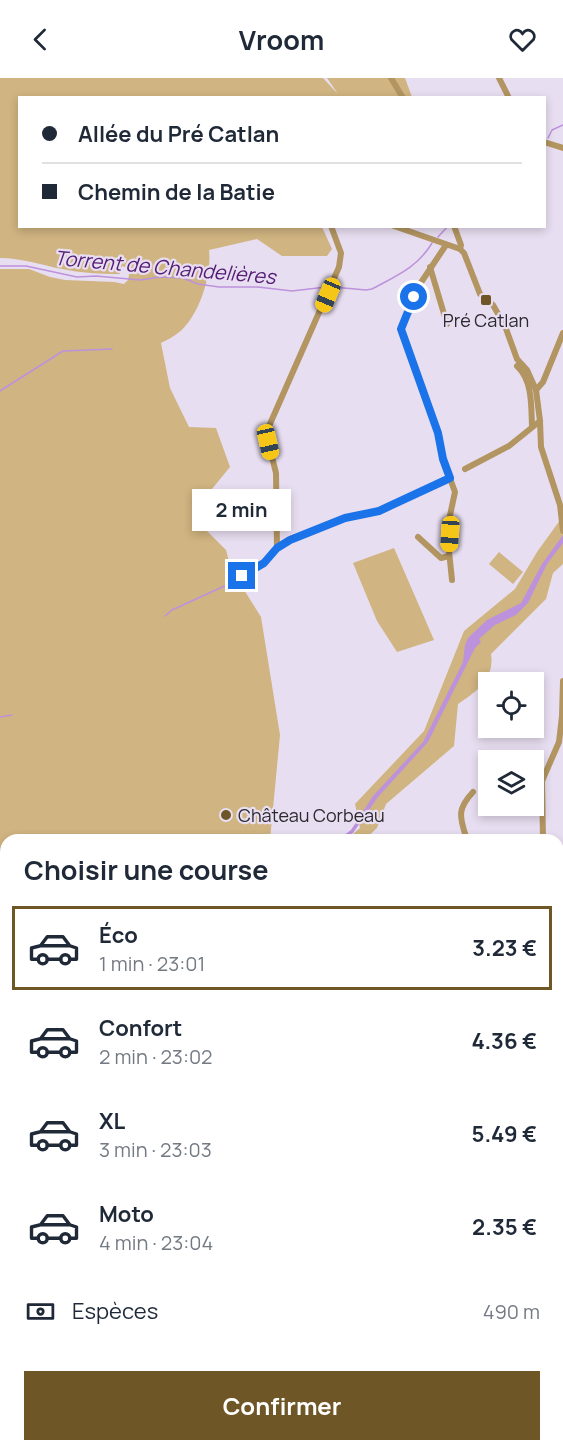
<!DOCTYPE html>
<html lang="fr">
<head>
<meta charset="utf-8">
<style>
  :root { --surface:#fff; --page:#f6f6f7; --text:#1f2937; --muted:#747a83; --line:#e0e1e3; --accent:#6f5627 }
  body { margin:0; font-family:Manrope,sans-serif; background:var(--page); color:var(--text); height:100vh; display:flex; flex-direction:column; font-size:22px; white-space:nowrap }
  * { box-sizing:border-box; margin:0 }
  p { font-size:20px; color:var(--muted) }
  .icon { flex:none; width:33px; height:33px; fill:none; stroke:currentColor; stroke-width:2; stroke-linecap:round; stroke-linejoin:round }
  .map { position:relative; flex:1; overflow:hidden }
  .sheet { position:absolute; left:0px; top:756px; width:564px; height:618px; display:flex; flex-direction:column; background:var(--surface); border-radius:18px 18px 0 0; box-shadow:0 3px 9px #0003 }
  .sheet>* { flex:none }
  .hud { position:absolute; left:18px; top:18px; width:528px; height:132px; border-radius:0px; box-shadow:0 3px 9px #0003; display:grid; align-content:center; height:132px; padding:0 24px; background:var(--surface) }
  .controls { position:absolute; left:478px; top:594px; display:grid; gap:12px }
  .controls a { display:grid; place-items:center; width:66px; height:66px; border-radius:0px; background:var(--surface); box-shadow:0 3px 9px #0003; font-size:30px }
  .end { position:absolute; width:27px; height:27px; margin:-14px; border:8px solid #1a73e8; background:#fff; box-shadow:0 0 0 3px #fff }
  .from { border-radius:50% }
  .bubble { position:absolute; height:42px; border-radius:0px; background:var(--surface); box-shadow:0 3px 9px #0003; font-size:20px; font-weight:700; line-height:42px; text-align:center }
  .car { position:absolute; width:18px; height:36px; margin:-18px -9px; border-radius:8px; box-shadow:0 0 4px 2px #0007; background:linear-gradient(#f5c518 24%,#345 0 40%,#f5c518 0 76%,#345 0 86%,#f5c518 0) }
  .hud b { display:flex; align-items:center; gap:21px; height:57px; font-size:22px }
  .hud b+b { border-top:2px solid var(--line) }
  .hud i { width:15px; height:15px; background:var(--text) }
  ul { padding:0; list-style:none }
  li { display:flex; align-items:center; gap:18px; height:84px; margin:0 12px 9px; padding:0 12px; border:3px solid transparent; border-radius:0px }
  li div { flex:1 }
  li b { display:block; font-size:22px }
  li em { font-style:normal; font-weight:700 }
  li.active { border-color:var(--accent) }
  li>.icon { width:54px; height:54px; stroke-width:1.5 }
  h2 { padding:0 24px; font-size:27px; line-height:72px }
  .pay { display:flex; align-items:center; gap:15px; height:66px; padding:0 24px; font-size:22px }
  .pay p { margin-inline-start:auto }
  .button { display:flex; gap:12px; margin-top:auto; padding:12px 24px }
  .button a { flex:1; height:69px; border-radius:0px; background:var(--accent); color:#fff; font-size:24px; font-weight:700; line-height:69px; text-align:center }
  header { display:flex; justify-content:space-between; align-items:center; height:78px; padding:0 24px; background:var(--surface); font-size:27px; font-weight:700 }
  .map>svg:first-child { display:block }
</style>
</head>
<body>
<header><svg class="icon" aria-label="back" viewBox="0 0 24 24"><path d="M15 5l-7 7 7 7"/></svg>Vroom<svg class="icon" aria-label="heart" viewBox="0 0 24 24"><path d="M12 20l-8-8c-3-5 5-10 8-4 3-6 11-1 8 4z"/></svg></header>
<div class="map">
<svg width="563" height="1374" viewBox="0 0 563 1374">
  <rect width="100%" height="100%" fill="#e8def1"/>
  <!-- green -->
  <g fill="#d0b481">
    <path d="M0,0H323L338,16L327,0H405L412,19L20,20V148L322,149L332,171L327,178H282L257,161L209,172C212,197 199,239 178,255C173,259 167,262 161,265L170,310L189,349L216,350L230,389L198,428L206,452L226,472L231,491L261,539L280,657L270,762H6V1014L0,1016V191H29L50,199L65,202L114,204L124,206L128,202L130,191L122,188L120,196C101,196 80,195 62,191C41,187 22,180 0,180Z"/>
    <path d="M563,438V486L553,495L546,521L491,576C495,601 476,614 458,626L454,668L386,726L377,750L364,762H346L360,750L355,726L424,653L464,553L515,511L537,474Z"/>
    <polygon points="394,470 434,562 397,574 377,543 353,485"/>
    <polygon points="499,474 523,494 513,506 489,486"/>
    <polygon points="563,955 563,1011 558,1015 558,957"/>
    <polygon points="6,1019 6,1300 0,1299 0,1022"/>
    <polygon points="558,1057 563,1064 563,1338 558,1340"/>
    <polygon points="51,1368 97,1368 103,1374 55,1374"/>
    <polygon points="133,1368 551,1368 546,1374 135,1374"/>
  </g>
  <!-- water -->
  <polygon fill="#bd92dc" points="563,457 563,465 547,486 528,525 516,537 495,547 479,561 481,564 475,570 428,664 378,719 353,755 343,762 337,762 351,752 373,718 423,664 463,584 465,567 468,560 487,542 521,525 542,486"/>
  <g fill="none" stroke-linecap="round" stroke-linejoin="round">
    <!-- stream -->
    <g stroke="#bd92dc" stroke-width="1.5">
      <polyline points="548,60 552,52 563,47"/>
      <polyline points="438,159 448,148"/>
      <polyline points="0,188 26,188 77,199 96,198 140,202 160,199 183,200 198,206 219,209 258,209 292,213 326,209"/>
      <path d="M333,209L366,212L372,211C396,198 418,189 432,165"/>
      <polyline points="0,313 63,273 112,271"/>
      <polyline points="165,538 172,532 242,500"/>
      <polyline points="0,639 12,637"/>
      <polyline points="0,863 6,865"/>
      <polyline points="558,1002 563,998"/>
      <polyline points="0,1019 6,1016"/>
    </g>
    <!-- river -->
    <polyline stroke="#bd92dc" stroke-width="10" points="0,874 6,868"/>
    <!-- minor -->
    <g stroke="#b29560" stroke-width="6">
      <polyline points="391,0 403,20"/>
      <polyline points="499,0 509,20"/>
      <polyline points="544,64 563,70"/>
      <polyline points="394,148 460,171"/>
      <polyline points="454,148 461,167 460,171 464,175 480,216 493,227 505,248 517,281 527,292 536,312 540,343 541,369 560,427 563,453"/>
      <polyline points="446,167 420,206 401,251 438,355 443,381 455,414 449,442 449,473 452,502"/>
      <polyline points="430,189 447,246"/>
      <path d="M517,288C533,303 531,328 532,348"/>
      <polyline points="536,312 543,304 563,255"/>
      <polyline points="465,391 509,368 540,343"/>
      <polyline points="418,459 441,480 449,478"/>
      <polyline points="277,470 276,395 266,355 339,189 341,175 331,148"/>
      <polyline points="242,498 264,485 277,470 290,462 345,440 379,433 450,400"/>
      <path d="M467,762C460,740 456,732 473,714"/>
      <polyline points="543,762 542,703 559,664 562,638 563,603"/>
      <polyline points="558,797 563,789"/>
      <polyline points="563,1340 561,1343 563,1347"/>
    </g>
    <!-- tertiary -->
    <g stroke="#b29560" stroke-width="8">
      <polyline points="558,838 563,821"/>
      <polyline points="558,1294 563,1300"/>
    </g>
  </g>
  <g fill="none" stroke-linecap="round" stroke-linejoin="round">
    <!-- route -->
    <polyline stroke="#1a73e8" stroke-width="8" points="242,498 264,485 277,470 290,462 345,440 379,433 450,400 443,381 438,355 401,251 414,219"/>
  </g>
  <!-- markers -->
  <g fill="#6f5627" stroke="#e8def1" stroke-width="2">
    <rect x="480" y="216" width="12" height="12" rx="3"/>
    <circle cx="226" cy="737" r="6"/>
  </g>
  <g text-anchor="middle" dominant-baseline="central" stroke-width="4.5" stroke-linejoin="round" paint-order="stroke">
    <!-- poi labels -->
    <g font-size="18" fill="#2b282e" stroke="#e8def1">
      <text x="486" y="242">Pré Catlan</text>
      <text x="238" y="737" text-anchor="start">Château Corbeau</text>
    </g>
    <!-- water labels -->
    <g font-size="20" font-style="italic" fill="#551d75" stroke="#e8def1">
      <text transform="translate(165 189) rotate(5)">Torrent de Chandelières</text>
    </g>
  </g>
</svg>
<div class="controls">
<a><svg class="icon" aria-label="locate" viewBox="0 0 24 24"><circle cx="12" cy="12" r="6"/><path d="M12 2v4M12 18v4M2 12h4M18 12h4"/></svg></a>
<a><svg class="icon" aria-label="layers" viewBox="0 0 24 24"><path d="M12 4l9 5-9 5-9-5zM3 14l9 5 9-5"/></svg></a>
</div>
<i class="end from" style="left:414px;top:219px"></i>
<i class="end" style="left:242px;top:498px"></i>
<div class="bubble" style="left:192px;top:411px;width:99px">2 min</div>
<i class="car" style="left:328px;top:217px;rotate:203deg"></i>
<i class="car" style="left:268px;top:364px;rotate:167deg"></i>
<i class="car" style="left:450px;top:456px;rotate:184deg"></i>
<div class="hud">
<b><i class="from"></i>Allée du Pré Catlan</b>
<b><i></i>Chemin de la Batie</b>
</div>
<section class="sheet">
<h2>Choisir une course</h2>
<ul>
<li class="active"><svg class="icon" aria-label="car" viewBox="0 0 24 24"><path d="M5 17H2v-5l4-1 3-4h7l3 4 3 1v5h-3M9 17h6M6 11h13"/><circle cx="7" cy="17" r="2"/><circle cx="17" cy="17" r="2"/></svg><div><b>Éco</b><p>1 min · 23:01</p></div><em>3.23 €</em></li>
<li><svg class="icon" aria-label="car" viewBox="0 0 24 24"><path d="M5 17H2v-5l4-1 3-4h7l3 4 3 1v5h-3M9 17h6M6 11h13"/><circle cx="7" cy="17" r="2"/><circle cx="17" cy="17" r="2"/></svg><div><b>Confort</b><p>2 min · 23:02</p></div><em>4.36 €</em></li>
<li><svg class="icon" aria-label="car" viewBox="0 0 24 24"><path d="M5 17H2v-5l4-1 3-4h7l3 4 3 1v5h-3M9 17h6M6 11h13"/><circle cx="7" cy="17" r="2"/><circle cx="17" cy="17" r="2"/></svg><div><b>XL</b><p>3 min · 23:03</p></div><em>5.49 €</em></li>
<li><svg class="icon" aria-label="car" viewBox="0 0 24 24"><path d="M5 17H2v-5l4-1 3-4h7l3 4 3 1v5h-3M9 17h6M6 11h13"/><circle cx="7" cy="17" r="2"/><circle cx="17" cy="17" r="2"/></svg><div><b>Moto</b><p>4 min · 23:04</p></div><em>2.35 €</em></li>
</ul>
<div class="pay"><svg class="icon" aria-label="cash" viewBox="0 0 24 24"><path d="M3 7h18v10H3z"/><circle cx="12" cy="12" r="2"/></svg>Espèces<p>490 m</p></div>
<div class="button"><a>Confirmer</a></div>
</section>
</div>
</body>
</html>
